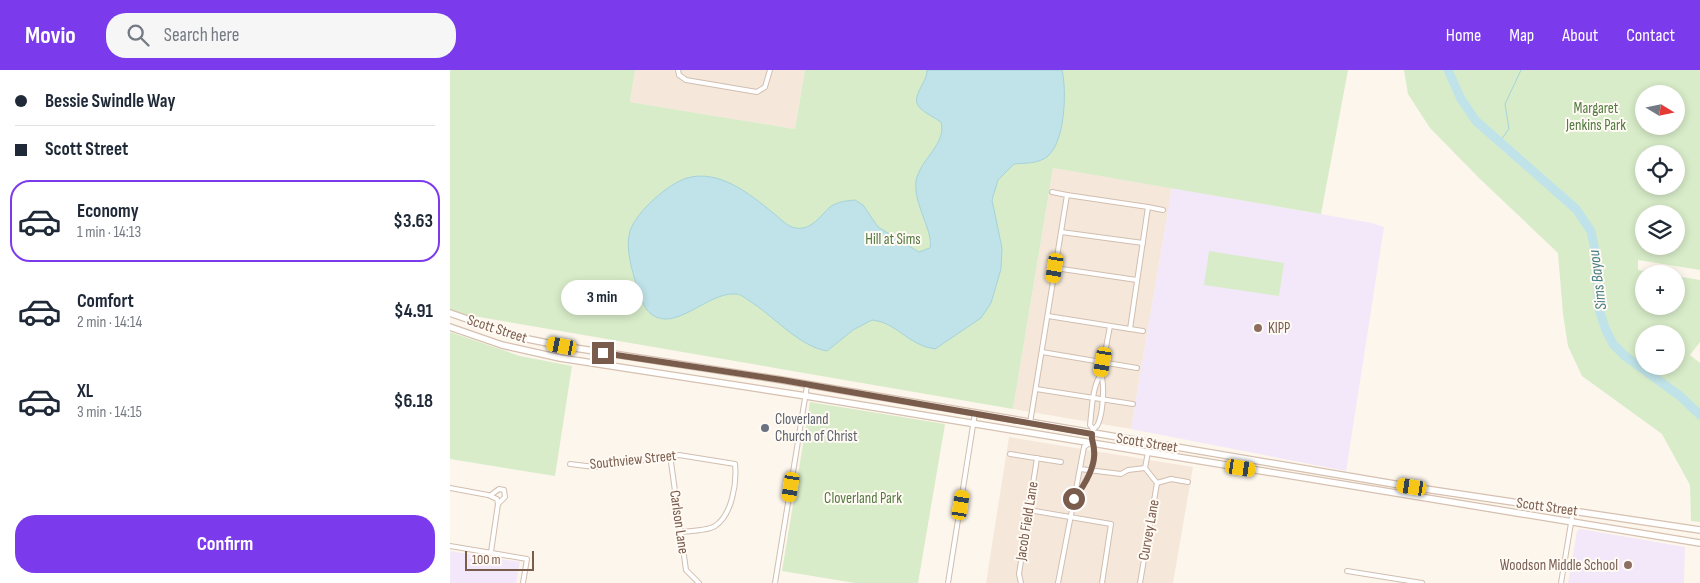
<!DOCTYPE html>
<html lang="en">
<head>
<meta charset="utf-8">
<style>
  :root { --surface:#fff; --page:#f6f6f7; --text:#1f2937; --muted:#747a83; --line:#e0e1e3; --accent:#7c3aed }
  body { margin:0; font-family:"Sofia Sans Condensed",sans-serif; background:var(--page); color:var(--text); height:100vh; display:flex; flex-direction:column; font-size:19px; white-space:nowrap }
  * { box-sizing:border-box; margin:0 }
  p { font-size:16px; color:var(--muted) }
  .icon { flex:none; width:28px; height:28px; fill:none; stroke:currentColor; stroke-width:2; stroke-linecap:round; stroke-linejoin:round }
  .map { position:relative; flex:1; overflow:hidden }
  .sheet { display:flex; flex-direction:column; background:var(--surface); width:450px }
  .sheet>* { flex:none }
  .banner { display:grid; align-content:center; height:110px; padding:0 15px; background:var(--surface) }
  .needle { width:32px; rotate:100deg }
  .controls { position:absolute; left:1185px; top:15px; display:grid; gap:10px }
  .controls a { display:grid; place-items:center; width:50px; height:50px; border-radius:50%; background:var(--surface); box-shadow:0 2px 8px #0003; font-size:25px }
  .scale { position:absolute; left:15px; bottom:12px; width:69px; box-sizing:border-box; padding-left:5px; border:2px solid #7a5c4d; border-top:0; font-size:14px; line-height:18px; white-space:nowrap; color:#7a5c4d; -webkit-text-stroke:4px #fffaf3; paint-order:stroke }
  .end { position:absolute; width:22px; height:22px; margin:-11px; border:6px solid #7a5c4d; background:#fff; box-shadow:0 0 0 2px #fff }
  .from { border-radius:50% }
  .bubble { position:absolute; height:35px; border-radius:18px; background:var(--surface); box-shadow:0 2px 8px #0003; font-size:16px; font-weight:700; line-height:35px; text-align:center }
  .car { position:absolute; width:15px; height:30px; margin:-15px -8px; border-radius:6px; box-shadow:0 0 4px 1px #0007; background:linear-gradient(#f5c518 24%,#345 0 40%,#f5c518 0 76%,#345 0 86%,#f5c518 0) }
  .banner b { display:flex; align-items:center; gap:18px; height:48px; font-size:19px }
  .banner b+b { border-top:1px solid var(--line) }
  .banner i { width:12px; height:12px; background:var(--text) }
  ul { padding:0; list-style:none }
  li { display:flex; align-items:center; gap:15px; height:82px; margin:0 10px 8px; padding:0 5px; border:2px solid transparent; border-radius:20px }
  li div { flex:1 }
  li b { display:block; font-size:19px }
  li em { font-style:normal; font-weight:700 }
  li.on { border-color:var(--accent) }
  li>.icon { width:45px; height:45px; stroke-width:1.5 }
  .action { display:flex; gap:10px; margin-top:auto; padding:10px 15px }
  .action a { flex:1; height:58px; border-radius:20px; background:var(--accent); color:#fff; font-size:20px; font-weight:700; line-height:58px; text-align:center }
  header { display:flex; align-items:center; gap:30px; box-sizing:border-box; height:70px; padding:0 25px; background:var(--accent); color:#fff }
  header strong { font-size:24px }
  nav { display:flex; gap:28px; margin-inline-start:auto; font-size:18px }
  .search { width:350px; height:45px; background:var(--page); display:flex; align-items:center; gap:12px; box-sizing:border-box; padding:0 18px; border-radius:20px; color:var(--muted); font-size:19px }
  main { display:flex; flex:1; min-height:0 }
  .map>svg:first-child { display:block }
</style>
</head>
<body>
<header>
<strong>Movio</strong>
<div class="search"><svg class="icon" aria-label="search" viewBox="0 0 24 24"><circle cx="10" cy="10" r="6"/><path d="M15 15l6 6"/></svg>Search here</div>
<nav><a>Home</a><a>Map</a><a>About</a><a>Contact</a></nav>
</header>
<main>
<section class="sheet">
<div class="banner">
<b><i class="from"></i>Bessie Swindle Way</b>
<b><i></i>Scott Street</b>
</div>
<ul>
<li class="on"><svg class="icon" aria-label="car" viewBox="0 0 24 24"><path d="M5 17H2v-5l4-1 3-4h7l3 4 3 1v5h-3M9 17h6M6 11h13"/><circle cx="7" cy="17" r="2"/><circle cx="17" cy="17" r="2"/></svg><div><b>Economy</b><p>1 min · 14:13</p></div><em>$3.63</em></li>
<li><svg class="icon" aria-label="car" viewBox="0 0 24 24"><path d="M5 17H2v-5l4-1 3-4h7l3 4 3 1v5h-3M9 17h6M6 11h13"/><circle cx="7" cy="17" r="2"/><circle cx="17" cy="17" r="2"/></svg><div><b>Comfort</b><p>2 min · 14:14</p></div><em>$4.91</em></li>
<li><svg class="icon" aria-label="car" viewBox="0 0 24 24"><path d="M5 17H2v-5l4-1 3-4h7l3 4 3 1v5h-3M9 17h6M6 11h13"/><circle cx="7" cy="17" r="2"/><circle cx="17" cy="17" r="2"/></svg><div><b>XL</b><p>3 min · 14:15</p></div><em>$6.18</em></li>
</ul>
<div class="action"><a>Confirm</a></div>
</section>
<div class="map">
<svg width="1250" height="513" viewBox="0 0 1250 513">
  <rect width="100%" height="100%" fill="#fdf6ec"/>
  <!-- residential -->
  <g fill="#f5e8da">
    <polygon points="185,0 355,0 345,59 180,32"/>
    <polygon points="603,98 722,118 681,359 563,339"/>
    <polygon points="559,367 743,397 723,513 536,513"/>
  </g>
  <!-- education -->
  <g fill="#f3e8fa">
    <polygon points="722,118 922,153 934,157 896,401 681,359"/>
    <polygon points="1130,459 1235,477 1234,513 1118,513 1127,461"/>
    <polygon points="0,481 70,492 66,513 0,513"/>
  </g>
  <!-- green -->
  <g fill="#d8ecc9" fill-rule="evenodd">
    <polygon points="0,0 185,0 180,32 345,59 355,0 898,0 871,144 603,98 563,339 0,242"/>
    <path d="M954,0H1250V200L1188,190V200L1209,204H1194V236H1226V206L1250,210V272L1240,285L1250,293V452L1241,451L1240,415L1212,364L1132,306L1118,276L1113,244L1108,183L1029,108L980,58L958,24ZM1194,24H1226V56H1194ZM1194,84H1226V116H1194ZM1194,144H1226V176H1194ZM1194,264H1226V296H1194Z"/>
    <polygon points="759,181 834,193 829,226 754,215"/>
    <polygon points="0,262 70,286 122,296 105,406 0,389"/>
    <polygon points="360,332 495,354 468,513 405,513 332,501"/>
  </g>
  <!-- water -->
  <path fill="#bfe3e8" stroke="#a5d3da" d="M477,0H612C617,21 615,71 598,86C589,94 574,93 564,94L548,110L542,130L552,178L551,199L541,233L531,248L485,279C457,275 447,252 422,250L403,260L377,281C348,276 323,245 298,230C294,227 290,224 285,224C258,222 225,263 201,244C193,238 190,225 187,217C182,200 175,178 180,161C186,142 219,113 237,108C268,99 299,123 322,142C329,147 337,157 346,158C361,161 371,145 380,137C388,131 397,131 405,130L413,135L428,157L469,182L480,178C484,162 463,134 466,111C470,89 497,74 491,52C484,47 476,44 470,38C459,27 478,12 477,0Z"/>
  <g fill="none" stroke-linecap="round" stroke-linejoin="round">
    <!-- stream -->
    <polyline stroke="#a5d3da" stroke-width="1" points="1050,71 1059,59 1055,34 1071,0"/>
    <!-- river -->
    <polyline stroke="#bfe3e8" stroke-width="9" points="998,0 1011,29 1026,51 1126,139 1141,161 1146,185 1149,239 1155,258 1163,274 1175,286 1230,326 1250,345"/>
    <defs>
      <g id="minor">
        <polyline points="228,0 229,5 236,10 307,22 315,17 320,0"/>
        <polyline points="602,122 617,125"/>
        <polyline points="698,137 713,140"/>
        <polyline points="611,162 693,173"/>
        <polyline points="605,198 687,210"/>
        <polyline points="680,259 693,261"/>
        <polyline points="592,282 687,298"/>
        <polyline points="651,304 660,256"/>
        <polyline points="586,319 683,334"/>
        <polyline points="580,353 617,125 698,137 680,259 598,246"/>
        <polyline points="560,384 611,392"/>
        <polyline points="220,385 236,500 249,513"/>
        <path d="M120,394L145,397L229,385L285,394C287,413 282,445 265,456C257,461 240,461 230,462"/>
        <polyline points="630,399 671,404 678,400 695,398"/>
        <polyline points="707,413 721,409 738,412"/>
        <polyline points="0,418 38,425 47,429 48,434 41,482"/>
        <polyline points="41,425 49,419 54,420 55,427 48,434"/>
        <path d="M624,429C633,416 647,396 644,379C643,372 640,368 643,360C644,358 647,357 648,354C653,343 655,315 651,304C642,317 642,339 640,355L643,359"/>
        <polyline points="579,440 661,454 652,513"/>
        <polyline points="0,476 77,489 73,513"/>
        <polyline points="897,501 972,513"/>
        <polyline points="325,513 357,316"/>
        <polyline points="498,513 525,343"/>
        <polyline points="571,513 569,504 587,388"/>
        <polyline points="608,513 634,377 641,372"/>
        <polyline points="690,513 707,413 695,398 698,382"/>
        <polyline points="1111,513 1123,441"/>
      </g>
      <g id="secondary">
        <polyline points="0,243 68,267 112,276 332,310 962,417 1250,460"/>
        <polyline points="0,257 52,275 110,288 356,326 1250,473"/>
      </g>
    </defs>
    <!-- minor casing -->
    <use href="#minor" stroke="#d1beb0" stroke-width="6"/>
    <!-- secondary casing -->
    <use href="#secondary" stroke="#d6c0b0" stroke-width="8"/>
    <!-- minor -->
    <use href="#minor" stroke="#fff" stroke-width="4"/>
    <!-- secondary -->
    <use href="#secondary" stroke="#fff" stroke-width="5.5"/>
  </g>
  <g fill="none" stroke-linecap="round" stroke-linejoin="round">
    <!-- route -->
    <path stroke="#7a5c4d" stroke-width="6" d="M153,283L332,310L642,364C641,371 644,373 644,380C646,397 634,416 624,429"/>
  </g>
  <!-- markers -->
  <g fill="#8d6e63" stroke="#fffaf3" stroke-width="2">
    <circle cx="808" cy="258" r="5"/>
    <circle cx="1178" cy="495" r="5"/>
  </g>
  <circle fill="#6b7280" stroke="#fffaf3" stroke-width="2" cx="315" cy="358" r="5"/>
  <g text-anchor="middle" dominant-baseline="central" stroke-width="4" stroke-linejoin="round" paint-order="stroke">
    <!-- park labels -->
    <g font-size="15" fill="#537a41" stroke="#fffaf3">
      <text x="1146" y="38">Margaret<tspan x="1146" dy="17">Jenkins Park</tspan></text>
      <text x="443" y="169">Hill at Sims</text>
      <text x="413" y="428">Cloverland Park</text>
    </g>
    <!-- education labels -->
    <g font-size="15" fill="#785e54" stroke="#fffaf3" text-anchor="start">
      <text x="818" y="258">KIPP</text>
      <text x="1168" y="495" text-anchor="end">Woodson Middle School</text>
    </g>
    <!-- street labels -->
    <g font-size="15" fill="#7a5c4d" stroke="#fffaf3">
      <text transform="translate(47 259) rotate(18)">Scott Street</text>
      <text transform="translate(697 373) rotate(9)">Scott Street</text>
      <text transform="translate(183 390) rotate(-6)">Southview Street</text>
      <text transform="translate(1097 437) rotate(8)">Scott Street</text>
      <text transform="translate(577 451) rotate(-81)">Jacob Field Lane</text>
      <text transform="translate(229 452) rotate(82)">Carlson Lane</text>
      <text transform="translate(699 460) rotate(-80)">Curvey Lane</text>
    </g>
    <!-- worship labels -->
    <g font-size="15" fill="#5b616d" stroke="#fffaf3" text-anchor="start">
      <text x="325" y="349">Cloverland<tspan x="325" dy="17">Church of Christ</tspan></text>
    </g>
    <!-- water labels -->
    <g font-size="16" font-style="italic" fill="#437c86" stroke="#fffaf3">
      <text transform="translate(1148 210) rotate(-97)">Sims Bayou</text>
    </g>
  </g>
</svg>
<div class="controls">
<a><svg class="needle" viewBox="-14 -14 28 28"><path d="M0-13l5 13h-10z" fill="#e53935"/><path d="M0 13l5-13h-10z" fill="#747a83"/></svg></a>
<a><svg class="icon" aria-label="locate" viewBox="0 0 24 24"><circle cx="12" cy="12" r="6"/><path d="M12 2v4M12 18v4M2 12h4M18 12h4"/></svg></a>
<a><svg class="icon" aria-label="layers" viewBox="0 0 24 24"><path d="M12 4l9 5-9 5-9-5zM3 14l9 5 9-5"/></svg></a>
<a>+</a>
<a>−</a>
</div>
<div class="scale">100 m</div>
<i class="end from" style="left:624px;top:429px"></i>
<i class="end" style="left:153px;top:283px"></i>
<div class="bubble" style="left:111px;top:210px;width:82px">3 min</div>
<i class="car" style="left:605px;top:198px;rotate:189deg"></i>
<i class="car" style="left:112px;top:276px;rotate:281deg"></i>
<i class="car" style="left:653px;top:292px;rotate:190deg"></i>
<i class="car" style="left:791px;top:398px;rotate:99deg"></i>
<i class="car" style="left:341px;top:417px;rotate:189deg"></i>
<i class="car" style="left:962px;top:417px;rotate:279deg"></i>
<i class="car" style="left:511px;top:435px;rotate:9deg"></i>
</div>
</main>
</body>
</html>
